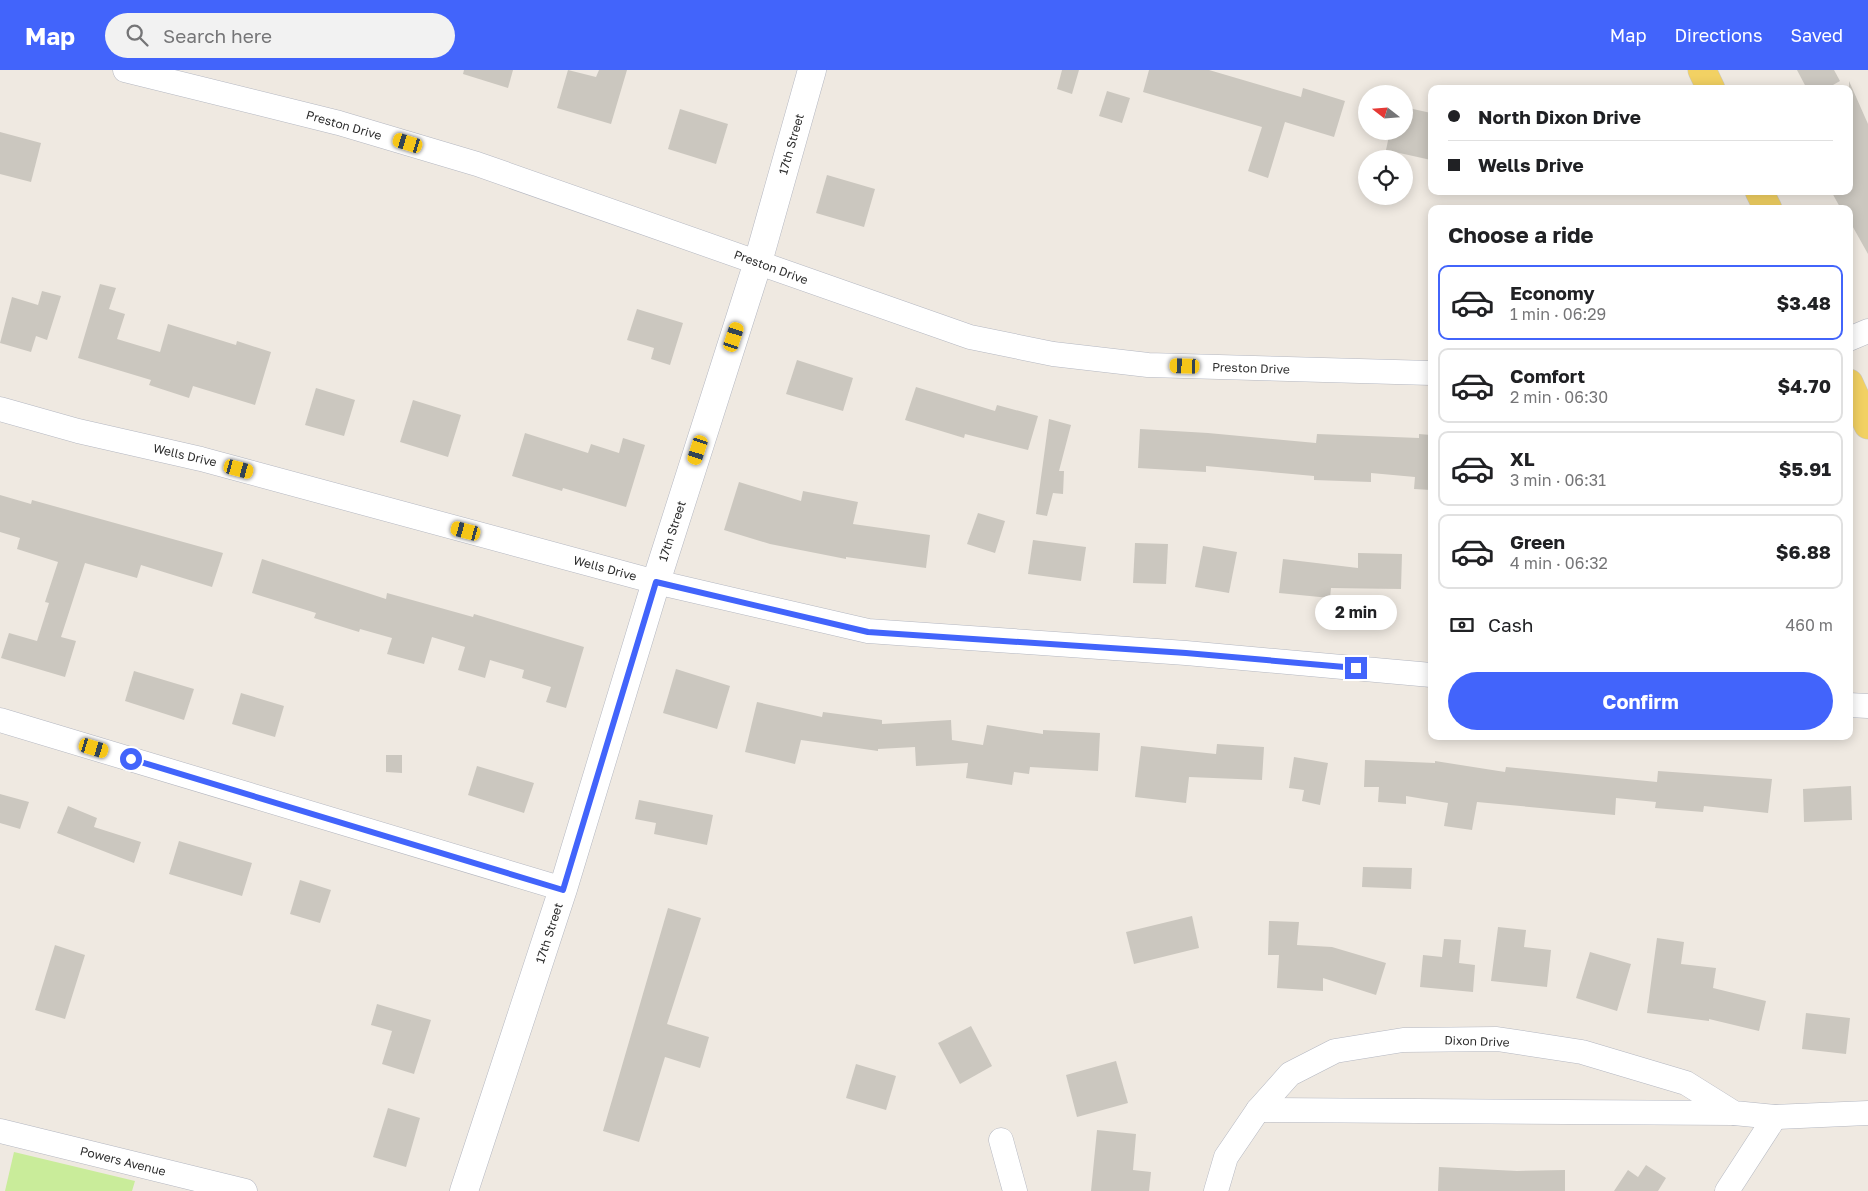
<!DOCTYPE html>
<html lang="en">
<head>
<meta charset="utf-8">
<style>
  :root { --surface:#fff; --page:#f2f2f2; --text:#202124; --muted:#757577; --line:#e0e0e0; --accent:#4264fb }
  body { margin:0; font-family:"Golos Text",sans-serif; background:var(--page); color:var(--text); height:100vh; display:flex; flex-direction:column; font-size:19px; white-space:nowrap }
  * { box-sizing:border-box; margin:0 }
  p { font-size:16px; color:var(--muted) }
  .icon { flex:none; width:28px; height:28px; fill:none; stroke:currentColor; stroke-width:2; stroke-linecap:round; stroke-linejoin:round }
  .map { position:relative; flex:1; overflow:hidden }
  .side { position:absolute; left:1428px; top:135px; width:425px; height:535px; display:flex; flex-direction:column; background:var(--surface); border-radius:10px; box-shadow:0 2px 12px #0003 }
  .side>* { flex:none }
  .guide { position:absolute; left:1428px; top:15px; width:425px; height:110px; border-radius:10px; box-shadow:0 2px 12px #0003; display:grid; align-content:center; height:110px; padding:0 20px; background:var(--surface) }
  .needle { width:32px; rotate:287deg }
  .controls { position:absolute; left:1358px; top:15px; display:grid; gap:10px }
  .controls a { display:grid; place-items:center; width:55px; height:55px; border-radius:50%; background:var(--surface); box-shadow:0 2px 12px #0003; font-size:25px }
  .end { position:absolute; width:22px; height:22px; margin:-11px; border:6px solid #4264fb; background:#fff; box-shadow:0 0 0 2px #fff }
  .from { border-radius:50% }
  .bubble { position:absolute; height:35px; border-radius:18px; background:var(--surface); box-shadow:0 2px 12px #0003; font-size:16px; font-weight:700; line-height:35px; text-align:center }
  .car { position:absolute; width:15px; height:30px; margin:-15px -8px; border-radius:6px; box-shadow:0 0 4px 1px #0007; background:linear-gradient(#f5c518 24%,#345 0 40%,#f5c518 0 76%,#345 0 86%,#f5c518 0) }
  .guide b { display:flex; align-items:center; gap:18px; height:48px; font-size:19px }
  .guide b+b { border-top:1px solid var(--line) }
  .guide i { width:12px; height:12px; background:var(--text) }
  ul { padding:0; list-style:none }
  li { display:flex; align-items:center; gap:15px; height:75px; margin:0 10px 8px; padding:0 10px; border:2px solid var(--line); border-radius:10px }
  li div { flex:1 }
  li b { display:block; font-size:19px }
  li em { font-style:normal; font-weight:700 }
  li.current { border-color:var(--accent) }
  li>.icon { width:45px; height:45px; stroke-width:1.5 }
  h2 { padding:0 20px; font-size:22px; line-height:60px }
  .pay { display:flex; align-items:center; gap:12px; height:55px; padding:0 20px; font-size:19px }
  .pay p { margin-inline-start:auto }
  .button { display:flex; gap:10px; margin-top:auto; padding:10px 20px }
  .button a { flex:1; height:58px; border-radius:30px; background:var(--accent); color:#fff; font-size:20px; font-weight:700; line-height:58px; text-align:center }
  header { display:flex; align-items:center; gap:30px; box-sizing:border-box; height:70px; padding:0 25px; background:var(--accent); color:#fff }
  header strong { font-size:24px }
  nav { display:flex; gap:28px; margin-inline-start:auto; font-size:18px }
  .search { width:350px; height:45px; background:var(--page); display:flex; align-items:center; gap:12px; box-sizing:border-box; padding:0 18px; border-radius:28px; color:var(--muted); font-size:19px }
  .map>svg:first-child { display:block }
</style>
</head>
<body>
<header>
<strong>Map</strong>
<div class="search"><svg class="icon" aria-label="search" viewBox="0 0 24 24"><circle cx="10" cy="10" r="6"/><path d="M15 15l6 6"/></svg>Search here</div>
<nav><a>Map</a><a>Directions</a><a>Saved</a></nav>
</header>
<div class="map">
<svg width="1868" height="1121" viewBox="0 0 1868 1121">
  <rect width="100%" height="100%" fill="#efe9e1"/>
  <!-- pitch -->
  <polygon fill="#c9ec9a" points="14,1082 135,1111 132,1121 5,1121"/>
  <!-- building -->
  <g fill="#cbc7bf">
    <polygon points="464,0 513,0 508,18 463,4"/>
    <polygon points="568,0 596,7 599,0 627,0 611,54 557,38"/>
    <polygon points="1062,0 1079,0 1072,24 1057,19"/>
    <polygon points="1149,0 1209,0 1301,27 1303,18 1345,31 1334,67 1285,52 1268,108 1248,101 1262,57 1143,22"/>
    <polygon points="1797,0 1834,0 1840,11 1826,19 1807,19"/>
    <polygon points="1849,11 1868,54 1868,184 1849,150 1849,139 1841,139 1831,121 1849,121"/>
    <polygon points="1107,21 1130,28 1122,53 1099,46"/>
    <polygon points="1404,37 1431,43 1431,90 1386,80 1390,61 1404,61"/>
    <polygon points="680,39 728,54 716,94 668,79"/>
    <polygon points="0,62 41,73 31,112 0,104"/>
    <polygon points="827,105 875,119 864,157 816,143"/>
    <polygon points="100,214 116,218 109,239 125,244 117,269 160,282 168,254 236,275 237,271 271,282 255,335 193,316 189,328 149,315 151,310 78,288"/>
    <polygon points="42,221 61,226 47,270 36,266 31,282 0,273 12,227 38,235"/>
    <polygon points="637,239 683,253 670,295 651,289 654,278 627,270"/>
    <polygon points="797,290 853,308 843,341 786,324"/>
    <polygon points="916,317 995,341 997,335 1038,346 1028,380 965,364 964,368 905,350"/>
    <polygon points="316,318 355,330 344,366 305,355"/>
    <polygon points="413,330 461,345 448,387 400,372"/>
    <polygon points="1049,349 1071,355 1059,401 1064,401 1063,424 1053,423 1047,446 1036,444"/>
    <polygon points="1140,359 1208,363 1316,373 1317,364 1419,368 1419,364 1431,365 1431,420 1414,419 1415,407 1371,403 1371,412 1314,410 1314,406 1206,396 1206,402 1138,398"/>
    <polygon points="525,363 588,383 591,374 619,383 623,368 645,375 626,437 563,418 562,421 512,406"/>
    <polygon points="739,412 801,431 803,421 858,432 853,454 930,465 926,498 846,487 846,489 770,474 724,460"/>
    <polygon points="0,425 31,434 32,430 223,483 212,517 141,495 137,508 85,493 61,567 76,571 65,607 1,588 9,563 37,571 49,533 45,532 58,492 17,479 20,468 0,462"/>
    <polygon points="978,443 1005,451 995,483 967,474"/>
    <polygon points="1033,470 1086,477 1081,511 1028,504"/>
    <polygon points="1135,473 1168,474 1166,514 1133,513"/>
    <polygon points="1203,476 1237,482 1229,523 1195,517"/>
    <polygon points="1358,483 1402,484 1401,519 1331,518 1330,528 1279,523 1283,489 1358,498"/>
    <polygon points="262,489 386,529 387,523 473,547 474,544 584,577 566,638 546,632 551,617 522,608 524,600 490,590 485,608 458,600 465,577 432,567 424,594 387,584 392,568 360,559 359,562 314,548 316,543 252,523"/>
    <polygon points="676,599 730,616 717,659 663,643"/>
    <polygon points="134,601 194,619 184,650 125,631"/>
    <polygon points="241,623 284,636 275,667 232,654"/>
    <polygon points="757,632 822,647 823,642 882,650 882,654 951,650 952,670 983,675 987,655 1043,664 1043,660 1100,663 1098,701 1030,697 1029,704 1014,702 1012,715 966,708 968,693 916,696 915,677 878,679 878,681 801,670 795,694 745,682"/>
    <polygon points="1217,674 1264,677 1262,710 1189,707 1186,733 1135,727 1141,676 1216,684"/>
    <polygon points="386,685 402,685 402,703 386,702"/>
    <polygon points="1294,687 1328,693 1320,735 1302,731 1304,720 1289,718"/>
    <polygon points="1365,690 1435,693 1435,691 1505,702 1506,697 1657,712 1658,701 1772,709 1768,743 1704,736 1703,742 1655,738 1656,732 1616,728 1615,745 1477,732 1472,760 1444,756 1448,733 1406,726 1406,734 1378,732 1379,717 1364,717"/>
    <polygon points="477,696 534,713 524,743 468,725"/>
    <polygon points="1851,716 1852,750 1804,752 1803,719"/>
    <polygon points="0,724 29,732 20,759 0,753"/>
    <polygon points="639,730 713,745 707,775 654,764 656,753 635,749"/>
    <polygon points="68,736 97,748 94,757 141,772 134,793 57,763"/>
    <polygon points="179,771 252,793 242,826 169,804"/>
    <polygon points="1363,797 1412,798 1411,819 1362,817"/>
    <polygon points="300,810 331,820 320,853 290,844"/>
    <polygon points="668,838 701,848 667,954 709,967 700,998 665,987 639,1072 603,1061"/>
    <polygon points="1192,846 1199,878 1134,894 1126,862"/>
    <polygon points="1269,851 1299,852 1297,875 1332,877 1386,893 1376,925 1323,908 1323,921 1277,918 1279,885 1268,885"/>
    <polygon points="1498,857 1526,860 1524,877 1551,880 1547,917 1491,911"/>
    <polygon points="1657,868 1684,872 1681,894 1716,898 1713,918 1766,931 1759,961 1709,949 1709,951 1647,943"/>
    <polygon points="1444,869 1461,870 1459,893 1475,895 1473,922 1420,917 1423,885 1442,887"/>
    <polygon points="55,875 85,885 65,949 35,940"/>
    <polygon points="1590,882 1631,894 1617,941 1576,928"/>
    <polygon points="377,934 431,950 414,1004 382,994 392,961 371,955"/>
    <polygon points="1806,943 1850,948 1846,984 1802,979"/>
    <polygon points="971,956 992,996 960,1014 938,973"/>
    <polygon points="1116,991 1128,1033 1077,1047 1066,1005"/>
    <polygon points="856,994 896,1006 886,1040 846,1028"/>
    <polygon points="388,1038 420,1048 406,1097 373,1087"/>
    <polygon points="1097,1060 1136,1064 1133,1100 1151,1102 1149,1121 1091,1121"/>
    <polygon points="1646,1095 1666,1108 1658,1121 1614,1121 1628,1100 1638,1107"/>
    <polygon points="1439,1097 1517,1101 1565,1100 1565,1121 1438,1121"/>
  </g>
  <g fill="none" stroke-linecap="round" stroke-linejoin="round">
    <defs>
      <g id="minor">
        <polyline points="125,0 339,53 477,94 970,267 1053,284 1148,295 1431,303"/>
        <polyline points="1849,269 1868,261"/>
        <polyline points="0,339 78,361 201,389 656,512 868,561 1186,583 1431,605"/>
        <polyline points="1849,635 1868,636"/>
        <polyline points="0,650 563,819"/>
        <polyline points="1258,1040 1734,1043"/>
        <polyline points="0,1061 245,1121"/>
        <polyline points="1001,1070 1015,1121"/>
        <polyline points="1216,1121 1226,1087 1258,1040 1290,1004 1335,981 1403,970 1497,969 1582,982 1686,1013 1734,1043 1775,1047 1868,1043"/>
        <polyline points="1727,1121 1775,1047"/>
      </g>
      <polyline id="tertiary" points="464,1121 563,819 656,512 758,192 812,0"/>
      <g id="primary">
        <polyline points="1702,0 1711,19"/>
        <polyline points="1759,121 1768,139"/>
        <polyline points="1849,313 1868,355"/>
      </g>
    </defs>
    <!-- minor casing -->
    <use href="#minor" stroke="#b4b7c1" stroke-width="25"/>
    <!-- tertiary casing -->
    <use href="#tertiary" stroke="#b4b7c1" stroke-width="29"/>
    <!-- primary casing -->
    <use href="#primary" stroke="#c9c9c9" stroke-width="29"/>
    <!-- minor -->
    <use href="#minor" stroke="#fff" stroke-width="24"/>
    <!-- tertiary -->
    <use href="#tertiary" stroke="#fff" stroke-width="28"/>
    <!-- primary -->
    <use href="#primary" stroke="#f2d163" stroke-width="28"/>
  </g>
  <g fill="none" stroke-linecap="round" stroke-linejoin="round">
    <!-- route -->
    <polyline stroke="#4264fb" stroke-width="6" points="131,689 563,820 656,512 868,562 1186,583 1356,598"/>
  </g>
  <g text-anchor="middle" dominant-baseline="central" stroke-width="4" stroke-linejoin="round" paint-order="stroke">
    <!-- street labels -->
    <g font-size="12" fill="#2e2e2e" stroke="#fff">
      <text transform="translate(344 55) rotate(16)">Preston Drive</text>
      <text transform="translate(791 74) rotate(-74)">17th Street</text>
      <text transform="translate(771 197) rotate(20)">Preston Drive</text>
      <text transform="translate(1251 298) rotate(2)">Preston Drive</text>
      <text transform="translate(185 385) rotate(13)">Wells Drive</text>
      <text transform="translate(672 461) rotate(-72)">17th Street</text>
      <text transform="translate(605 498) rotate(15)">Wells Drive</text>
      <text transform="translate(549 863) rotate(-72)">17th Street</text>
      <text transform="translate(1477 971) rotate(2)">Dixon Drive</text>
      <text transform="translate(123 1091) rotate(14)">Powers Avenue</text>
    </g>
  </g>
</svg>
<div class="controls">
<a><svg class="needle" viewBox="-14 -14 28 28"><path d="M0-13l5 13h-10z" fill="#e53935"/><path d="M0 13l5-13h-10z" fill="#757577"/></svg></a>
<a><svg class="icon" aria-label="locate" viewBox="0 0 24 24"><circle cx="12" cy="12" r="6"/><path d="M12 2v4M12 18v4M2 12h4M18 12h4"/></svg></a>
</div>
<i class="end from" style="left:131px;top:689px"></i>
<i class="end" style="left:1356px;top:598px"></i>
<div class="bubble" style="left:1315px;top:525px;width:82px">2 min</div>
<i class="car" style="left:408px;top:73px;rotate:287deg"></i>
<i class="car" style="left:734px;top:267px;rotate:18deg"></i>
<i class="car" style="left:1185px;top:296px;rotate:272deg"></i>
<i class="car" style="left:698px;top:380px;rotate:198deg"></i>
<i class="car" style="left:239px;top:399px;rotate:105deg"></i>
<i class="car" style="left:466px;top:461px;rotate:285deg"></i>
<i class="car" style="left:94px;top:678px;rotate:107deg"></i>
<div class="guide">
<b><i class="from"></i>North Dixon Drive</b>
<b><i></i>Wells Drive</b>
</div>
<section class="side">
<h2>Choose a ride</h2>
<ul>
<li class="current"><svg class="icon" aria-label="car" viewBox="0 0 24 24"><path d="M5 17H2v-5l4-1 3-4h7l3 4 3 1v5h-3M9 17h6M6 11h13"/><circle cx="7" cy="17" r="2"/><circle cx="17" cy="17" r="2"/></svg><div><b>Economy</b><p>1 min · 06:29</p></div><em>$3.48</em></li>
<li><svg class="icon" aria-label="car" viewBox="0 0 24 24"><path d="M5 17H2v-5l4-1 3-4h7l3 4 3 1v5h-3M9 17h6M6 11h13"/><circle cx="7" cy="17" r="2"/><circle cx="17" cy="17" r="2"/></svg><div><b>Comfort</b><p>2 min · 06:30</p></div><em>$4.70</em></li>
<li><svg class="icon" aria-label="car" viewBox="0 0 24 24"><path d="M5 17H2v-5l4-1 3-4h7l3 4 3 1v5h-3M9 17h6M6 11h13"/><circle cx="7" cy="17" r="2"/><circle cx="17" cy="17" r="2"/></svg><div><b>XL</b><p>3 min · 06:31</p></div><em>$5.91</em></li>
<li><svg class="icon" aria-label="car" viewBox="0 0 24 24"><path d="M5 17H2v-5l4-1 3-4h7l3 4 3 1v5h-3M9 17h6M6 11h13"/><circle cx="7" cy="17" r="2"/><circle cx="17" cy="17" r="2"/></svg><div><b>Green</b><p>4 min · 06:32</p></div><em>$6.88</em></li>
</ul>
<div class="pay"><svg class="icon" aria-label="cash" viewBox="0 0 24 24"><path d="M3 7h18v10H3z"/><circle cx="12" cy="12" r="2"/></svg>Cash<p>460 m</p></div>
<div class="button"><a>Confirm</a></div>
</section>
</div>
</body>
</html>
